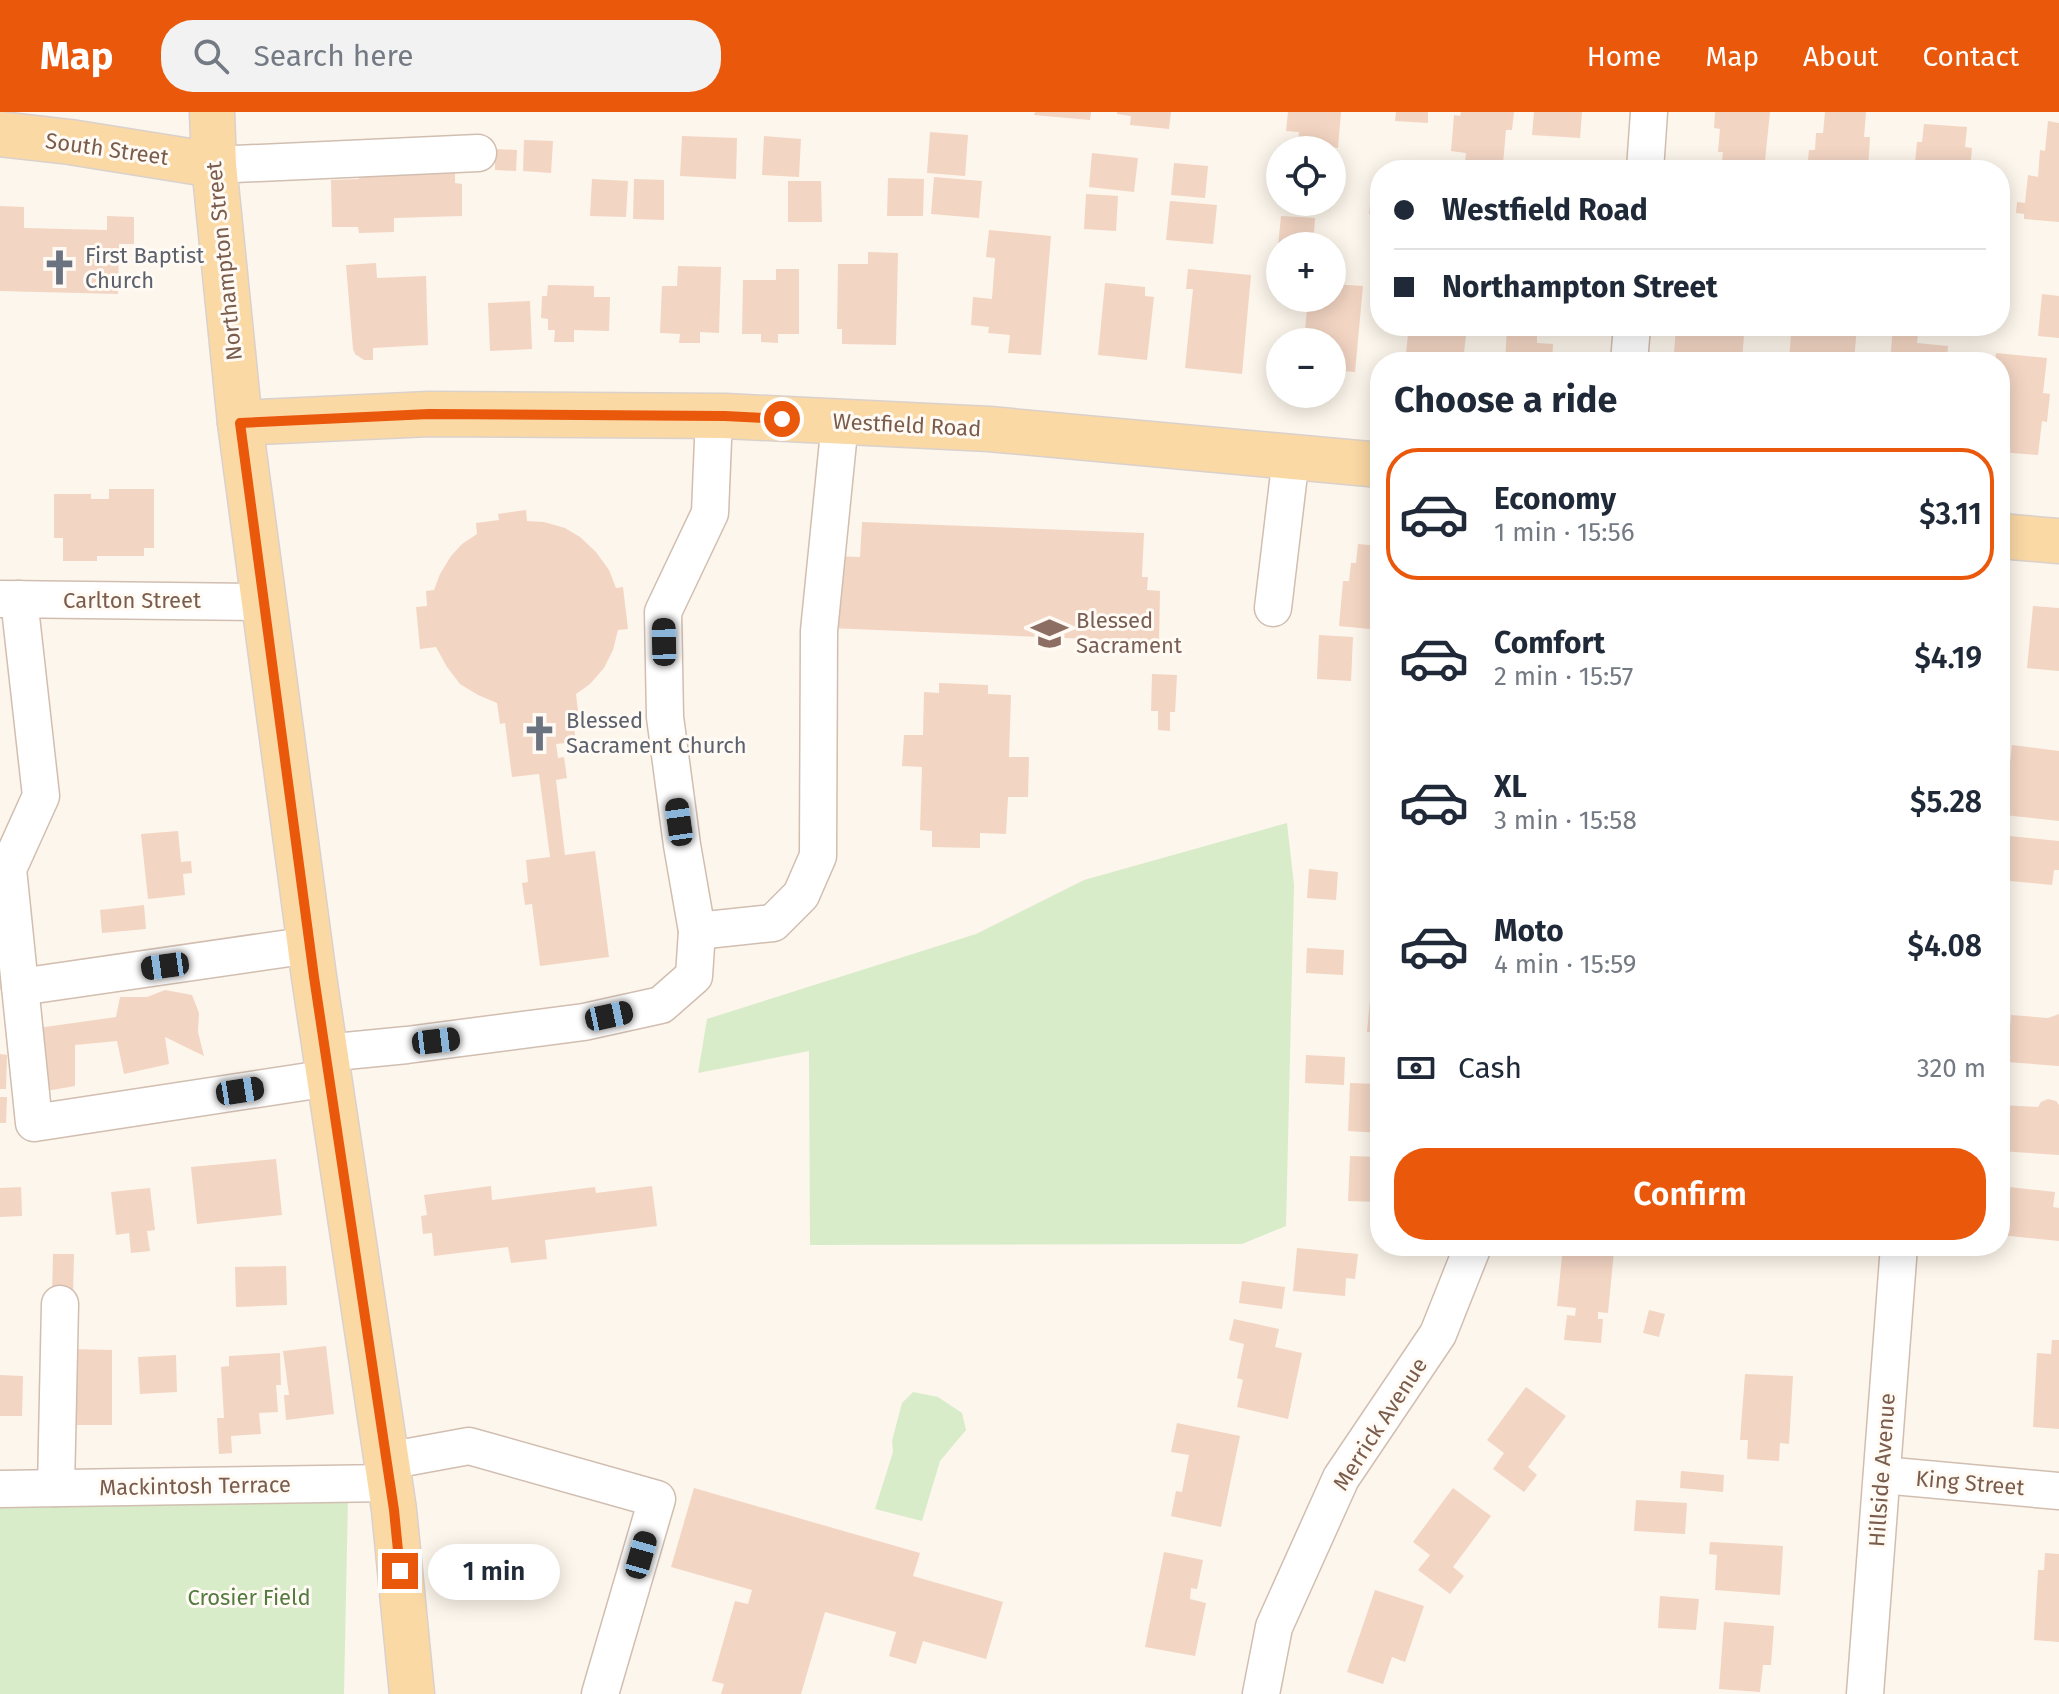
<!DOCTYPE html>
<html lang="en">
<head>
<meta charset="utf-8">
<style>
  :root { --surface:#fff; --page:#f2f2f3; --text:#1f2937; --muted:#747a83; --line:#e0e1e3; --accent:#ea580c }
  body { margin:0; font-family:"Fira Sans",sans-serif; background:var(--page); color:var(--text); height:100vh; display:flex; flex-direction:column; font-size:30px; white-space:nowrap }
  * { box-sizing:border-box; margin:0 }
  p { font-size:26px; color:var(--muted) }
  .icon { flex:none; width:44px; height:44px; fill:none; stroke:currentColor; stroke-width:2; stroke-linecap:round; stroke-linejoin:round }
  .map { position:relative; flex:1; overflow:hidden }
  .side { position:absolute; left:1370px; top:240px; width:640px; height:904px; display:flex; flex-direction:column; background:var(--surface); border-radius:32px; box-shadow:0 4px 20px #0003 }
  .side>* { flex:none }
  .banner { position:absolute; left:1370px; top:48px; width:640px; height:176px; border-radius:32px; box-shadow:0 4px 20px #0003; display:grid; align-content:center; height:176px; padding:0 24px; background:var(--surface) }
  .fabs { position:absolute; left:1266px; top:24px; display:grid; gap:16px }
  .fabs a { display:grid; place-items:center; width:80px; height:80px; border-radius:50%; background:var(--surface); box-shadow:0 4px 20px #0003; font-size:40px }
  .end { position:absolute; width:36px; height:36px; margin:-18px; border:10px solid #ea580c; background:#fff; box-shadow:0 0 0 4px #fff }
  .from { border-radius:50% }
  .bubble { position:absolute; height:56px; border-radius:28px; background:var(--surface); box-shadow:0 4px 20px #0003; font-size:26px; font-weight:600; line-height:56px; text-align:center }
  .car { position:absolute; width:24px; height:48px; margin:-24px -12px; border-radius:10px; box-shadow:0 0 6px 2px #0007; background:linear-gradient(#222 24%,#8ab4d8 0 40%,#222 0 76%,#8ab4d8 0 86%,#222 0) }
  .banner b { display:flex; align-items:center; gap:28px; height:76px; font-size:30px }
  .banner b+b { border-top:2px solid var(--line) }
  .banner i { width:20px; height:20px; background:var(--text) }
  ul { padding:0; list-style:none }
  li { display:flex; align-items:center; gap:24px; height:132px; margin:0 16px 12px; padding:0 8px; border:4px solid transparent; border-radius:32px }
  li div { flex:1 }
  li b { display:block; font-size:30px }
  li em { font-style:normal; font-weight:600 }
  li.on { border-color:var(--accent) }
  li>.icon { width:72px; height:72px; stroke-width:1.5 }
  h2 { padding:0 24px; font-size:36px; line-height:96px }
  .pay { display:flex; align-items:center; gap:20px; height:88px; padding:0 24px; font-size:30px }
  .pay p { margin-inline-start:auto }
  .cta { display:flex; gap:16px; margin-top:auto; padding:16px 24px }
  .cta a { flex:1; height:92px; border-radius:32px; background:var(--accent); color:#fff; font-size:32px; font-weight:600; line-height:92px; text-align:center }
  header { display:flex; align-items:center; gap:48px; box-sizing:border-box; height:112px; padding:0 40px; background:var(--accent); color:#fff }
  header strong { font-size:38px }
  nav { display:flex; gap:44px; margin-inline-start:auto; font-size:28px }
  .search { width:560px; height:72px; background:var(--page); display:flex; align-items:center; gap:20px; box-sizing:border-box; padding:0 28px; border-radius:32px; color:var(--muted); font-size:30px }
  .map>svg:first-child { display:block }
</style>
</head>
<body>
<header>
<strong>Map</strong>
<div class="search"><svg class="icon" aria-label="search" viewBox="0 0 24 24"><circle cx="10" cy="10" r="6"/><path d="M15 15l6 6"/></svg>Search here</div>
<nav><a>Home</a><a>Map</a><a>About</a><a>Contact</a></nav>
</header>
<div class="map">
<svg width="2059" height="1582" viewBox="0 0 2059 1582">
  <rect width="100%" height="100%" fill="#fdf6ec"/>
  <!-- green -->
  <g fill="#d8ecc9">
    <polygon points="1287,711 1294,773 1286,1114 1242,1132 810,1133 809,939 698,961 707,907 976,822 1084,768"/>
    <polygon points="913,1280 938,1285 962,1301 966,1318 940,1349 922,1409 875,1397 893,1340 892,1329 902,1291"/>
    <polygon points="348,1386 344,1582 0,1582 0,1396"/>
  </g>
  <!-- building -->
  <g fill="#f3d5c3">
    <polygon points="1035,0 1091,0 1090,8 1034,3"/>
    <polygon points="1117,0 1171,0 1169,17 1130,13 1131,4 1117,2"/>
    <polygon points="1288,0 1341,0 1338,36 1298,32 1299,20 1286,19"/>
    <polygon points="1396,0 1428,0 1428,11 1395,9"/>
    <polygon points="1461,0 1514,0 1512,18 1506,18 1503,52 1465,49 1466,41 1451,39 1454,3 1460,4"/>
    <polygon points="1534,0 1582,0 1580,26 1532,23"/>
    <polygon points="1715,0 1770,0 1764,58 1721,58 1723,40 1718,40 1720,17 1714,16"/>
    <polygon points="1825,0 1866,0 1864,25 1870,25 1868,56 1861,55 1861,58 1807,58 1809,38 1815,38 1816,21 1823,21"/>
    <polygon points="2048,9 2059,11 2059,110 2024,107 2024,102 2016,101 2017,90 2025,91 2028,63 2038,65 2040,38 2045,39"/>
    <polygon points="1924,12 1967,15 1965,35 1972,36 1970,58 1909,58 1910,50 1915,51 1917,30 1922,30"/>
    <polygon points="930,20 968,23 965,64 927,61"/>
    <polygon points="682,24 737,26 736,67 680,64"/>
    <polygon points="764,24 801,27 799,65 762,63"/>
    <polygon points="524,28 553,29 551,61 523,59"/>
    <polygon points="495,37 517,38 516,59 495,58"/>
    <polygon points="1092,41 1138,46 1134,80 1089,75"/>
    <polygon points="1174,51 1208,54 1205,86 1171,83"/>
    <polygon points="358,57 393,63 455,61 455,71 462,72 462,104 394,106 394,120 359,121 358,115 332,115 331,68 359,67"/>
    <polygon points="934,65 982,69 979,106 931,102"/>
    <polygon points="888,66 924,67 923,104 887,104"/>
    <polygon points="592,67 628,69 626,105 590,104"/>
    <polygon points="634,67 664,68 664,108 633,107"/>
    <polygon points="1373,67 1380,67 1380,104 1369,102"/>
    <polygon points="788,69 821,69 822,110 788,110"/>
    <polygon points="1086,82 1118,84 1116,119 1084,117"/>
    <polygon points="1170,89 1217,93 1213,132 1166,128"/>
    <polygon points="0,94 24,95 24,116 107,118 107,104 134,105 134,132 119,132 118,182 0,179"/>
    <polygon points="2000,96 2005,97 2002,139 2000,139"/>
    <polygon points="1281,104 1315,106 1313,134 1278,134"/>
    <polygon points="989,118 1051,124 1041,243 1008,241 1010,223 988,221 989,215 971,213 973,185 992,187 995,146 986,145"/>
    <polygon points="868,140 898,141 896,233 842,232 842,217 837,217 838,152 868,152"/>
    <polygon points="376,151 377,166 426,164 428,233 373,236 373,248 364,248 355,242 353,237 346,153"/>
    <polygon points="678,154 721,155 719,221 700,220 700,231 679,231 680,222 660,221 662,174 677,174"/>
    <polygon points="776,157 799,157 799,222 778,222 778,231 761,230 761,222 742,222 743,168 776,168"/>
    <polygon points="1188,157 1251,163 1242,262 1185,256 1193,177 1186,177"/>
    <polygon points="1105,171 1145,175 1145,184 1154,185 1147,248 1098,243"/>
    <polygon points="1332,172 1363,174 1355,260 1332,258 1332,230 1304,230 1308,186 1332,186"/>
    <polygon points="548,173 594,174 594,185 610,185 609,219 574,218 574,230 554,230 555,218 548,218 548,207 541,206 542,184 547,184"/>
    <polygon points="2042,182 2059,184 2059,226 2038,224"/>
    <polygon points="530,189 532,237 490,239 488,191"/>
    <polygon points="1409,214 1467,214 1463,250 1405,250"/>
    <polygon points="1768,214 1857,214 1854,250 1789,250 1791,222 1768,220"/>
    <polygon points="1893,214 1919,214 1917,231 1948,234 1947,250 1890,250"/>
    <polygon points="1507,215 1537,217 1537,231 1553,232 1552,250 1505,250"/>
    <polygon points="1676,218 1744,222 1742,250 1673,250"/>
    <polygon points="1996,241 2047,246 2043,281 2050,282 2047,310 2042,309 2038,343 2000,340 2000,250 1995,250"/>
    <polygon points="109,377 154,377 154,436 144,436 144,444 97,444 97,449 63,449 63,426 54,426 54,382 91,382 91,387 109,387"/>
    <polygon points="526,398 527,409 544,410 565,416 580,425 596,440 609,458 616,476 623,475 628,517 618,518 613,538 604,556 590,572 576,582 578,599 572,600 576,630 556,632 558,646 564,645 567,666 556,668 565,743 595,739 609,845 540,854 532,792 525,793 522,771 528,770 526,748 550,745 539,662 512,665 505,611 500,612 497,591 478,583 460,572 447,555 436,535 420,537 416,495 427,494 426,479 434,478 440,462 451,444 462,432 477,422 476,411 499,408 498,402"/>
    <polygon points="862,410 1144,421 1142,465 1148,465 1147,478 1160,479 1159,530 830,516 833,444 860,445"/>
    <polygon points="1358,432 1380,434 1380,518 1339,514 1343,469 1349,469 1351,451 1356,451"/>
    <polygon points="2033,494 2059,496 2059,559 2027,556"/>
    <polygon points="1319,523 1353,525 1351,569 1317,567"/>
    <polygon points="1152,562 1177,563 1175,600 1170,600 1170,619 1158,618 1158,599 1151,599"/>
    <polygon points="939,571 988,573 988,582 1011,583 1009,645 1029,645 1028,685 1008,685 1006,722 980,721 980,736 932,735 932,719 920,718 922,655 902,654 904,623 923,623 924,580 939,581"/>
    <polygon points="2012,633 2059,639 2059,709 2004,703"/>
    <polygon points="178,719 181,750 191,749 192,761 183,762 185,783 148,787 141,722"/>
    <polygon points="2000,723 2059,729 2059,758 2054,758 2052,773 2000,768"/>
    <polygon points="1309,757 1338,760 1336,788 1307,786"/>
    <polygon points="1376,779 1380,779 1380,810 1374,810"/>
    <polygon points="144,793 146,817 102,821 100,798"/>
    <polygon points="1307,836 1344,838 1343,863 1306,861"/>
    <polygon points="165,878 192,883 199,901 198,920 204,944 165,925 169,952 124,962 117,929 75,933 75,974 46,979 38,916 116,905 120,885 147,885"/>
    <polygon points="1370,887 1380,888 1380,936 1376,936 1377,920 1367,920"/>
    <polygon points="2059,902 2059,954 2007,950 2011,903 2048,906"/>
    <polygon points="0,942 7,943 6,977 0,977"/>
    <polygon points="1306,943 1345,945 1344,973 1305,971"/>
    <polygon points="1350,971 1380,972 1380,1021 1348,1019"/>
    <polygon points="0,985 7,985 6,1011 0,1011"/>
    <polygon points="2048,987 2056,989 2059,993 2059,1043 2000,1039 2000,993 2038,995 2041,990"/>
    <polygon points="1350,1044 1380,1045 1380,1090 1348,1089"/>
    <polygon points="276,1047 282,1103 197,1112 191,1055"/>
    <polygon points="491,1074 492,1088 595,1075 596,1081 652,1074 657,1114 545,1128 547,1147 511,1151 508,1135 434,1144 432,1121 423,1122 421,1104 427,1103 424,1083"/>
    <polygon points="2000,1074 2055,1080 2053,1095 2059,1096 2059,1129 2000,1123"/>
    <polygon points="21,1075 22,1104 0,1105 0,1076"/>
    <polygon points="150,1076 155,1118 147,1119 150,1139 131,1141 129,1121 116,1123 111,1080"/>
    <polygon points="1563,1134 1614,1139 1608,1201 1598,1200 1598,1207 1603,1207 1601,1231 1564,1228 1567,1203 1575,1204 1576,1196 1557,1194"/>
    <polygon points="1297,1136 1358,1142 1355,1167 1346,1166 1345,1184 1293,1179"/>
    <polygon points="53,1142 74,1142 73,1185 52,1185"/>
    <polygon points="286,1154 287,1193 236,1195 235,1155"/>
    <polygon points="1242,1169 1285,1175 1282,1197 1239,1191"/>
    <polygon points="1649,1198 1665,1202 1659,1225 1643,1221"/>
    <polygon points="1234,1207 1279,1217 1275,1235 1302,1241 1288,1307 1237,1295 1243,1268 1237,1266 1244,1232 1229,1228"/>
    <polygon points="2052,1228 2059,1228 2059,1317 2033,1315 2037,1241 2051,1242"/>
    <polygon points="326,1234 334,1302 286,1308 284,1283 289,1283 283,1239"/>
    <polygon points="70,1237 112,1238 112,1313 69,1313"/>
    <polygon points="280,1241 281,1273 276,1273 278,1300 259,1301 261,1322 231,1324 232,1341 219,1342 217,1306 224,1306 221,1255 229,1254 229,1244"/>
    <polygon points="176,1243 177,1280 140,1282 138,1245"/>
    <polygon points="1745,1262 1793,1264 1789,1332 1780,1331 1779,1349 1747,1347 1748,1328 1740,1328"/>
    <polygon points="0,1263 23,1264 22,1304 0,1304"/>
    <polygon points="1526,1275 1566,1304 1528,1355 1537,1363 1524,1380 1493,1357 1504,1341 1487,1328"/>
    <polygon points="1177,1311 1240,1324 1221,1415 1171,1404 1176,1379 1182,1380 1189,1343 1171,1340"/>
    <polygon points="1681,1359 1724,1363 1723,1380 1680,1376"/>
    <polygon points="694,1376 920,1441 913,1464 1003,1490 986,1547 923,1529 916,1552 889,1544 896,1520 825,1500 801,1582 721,1582 724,1572 712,1569 735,1489 748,1492 752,1478 671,1455"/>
    <polygon points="1453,1376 1491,1404 1453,1455 1464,1464 1450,1482 1418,1458 1430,1443 1413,1430"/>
    <polygon points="1636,1388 1687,1391 1685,1422 1634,1419"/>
    <polygon points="1710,1430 1783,1434 1780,1483 1715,1478 1717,1443 1709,1442"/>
    <polygon points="1164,1440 1203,1448 1197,1477 1191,1476 1190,1487 1206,1491 1195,1544 1145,1535"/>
    <polygon points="2045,1441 2059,1442 2059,1530 2034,1528 2038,1458 2044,1458"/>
    <polygon points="1375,1478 1424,1494 1405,1550 1392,1545 1383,1572 1347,1560"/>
    <polygon points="1660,1484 1699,1487 1696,1518 1658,1516"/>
    <polygon points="1724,1510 1774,1514 1771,1553 1763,1553 1760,1580 1719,1577"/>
  </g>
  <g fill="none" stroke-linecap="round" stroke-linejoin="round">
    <defs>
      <g id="minor">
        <polyline points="214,53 478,41"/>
        <polyline points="1645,58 1649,0"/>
        <polyline points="1629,250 1632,214"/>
        <polyline points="0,487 263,490"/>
        <polyline points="19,487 41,684 8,757 34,1011 329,966"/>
        <polyline points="1273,496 1291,345"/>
        <polyline points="697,819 773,811 801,783 818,744 819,519 840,310"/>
        <polyline points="20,875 310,833"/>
        <polyline points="325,941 407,933 584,910 661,893 694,864 697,819 682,733 665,605 663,500 710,401 714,304"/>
        <polyline points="387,1349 469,1334 657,1387 600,1582"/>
        <polyline points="1882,1363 2059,1379"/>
        <polyline points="56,1376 60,1192"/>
        <polyline points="0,1377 390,1371"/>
        <polyline points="1261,1582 1274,1515 1341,1366 1438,1222 1473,1134"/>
        <polyline points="1865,1582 1899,1134"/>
      </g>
      <g id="major">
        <polyline points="212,0 214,53 240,311 314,865 394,1398 412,1582"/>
        <polyline points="0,22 70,30 214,53"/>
        <polyline points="240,311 429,302 725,304 989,317 1380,353"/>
        <polyline points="2000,424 2059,429"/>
      </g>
    </defs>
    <!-- minor casing -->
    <use href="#minor" stroke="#d1beb0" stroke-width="39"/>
    <!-- major casing -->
    <use href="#major" stroke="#dad1cd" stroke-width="47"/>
    <!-- minor -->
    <use href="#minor" stroke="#fff" stroke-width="36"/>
    <!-- major -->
    <use href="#major" stroke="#fbd9a5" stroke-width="44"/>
  </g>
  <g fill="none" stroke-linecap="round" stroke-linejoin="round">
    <!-- route -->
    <polyline stroke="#ea580c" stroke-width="10" points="400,1459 394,1398 314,865 240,311 429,302 725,304 782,307"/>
  </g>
  <!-- icons -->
  <defs>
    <symbol id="church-bare" viewBox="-9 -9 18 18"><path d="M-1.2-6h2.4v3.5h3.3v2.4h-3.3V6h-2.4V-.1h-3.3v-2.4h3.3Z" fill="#6b7280" stroke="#fffaf3" stroke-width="2.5" paint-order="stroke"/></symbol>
    <symbol id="school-bare" viewBox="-9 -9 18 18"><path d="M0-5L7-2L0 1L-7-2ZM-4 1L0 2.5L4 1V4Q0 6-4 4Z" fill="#8d6e63" stroke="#fffaf3" stroke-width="2.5" paint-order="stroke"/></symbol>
  </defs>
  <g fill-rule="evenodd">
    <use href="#church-bare" x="34" y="130" width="51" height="51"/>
    <use href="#school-bare" x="1024" y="496" width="51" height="51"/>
    <use href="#church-bare" x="514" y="596" width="51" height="51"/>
  </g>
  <g text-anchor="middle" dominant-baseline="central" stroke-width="6" stroke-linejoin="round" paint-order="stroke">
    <!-- street labels -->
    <g font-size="22" fill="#7a5c4d" stroke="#fffaf3">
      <text transform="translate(107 37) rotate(8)">South Street</text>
      <text transform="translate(224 149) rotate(-96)">Northampton Street</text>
      <text transform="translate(907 313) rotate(3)">Westfield Road</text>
      <text x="132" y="488">Carlton Street</text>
      <text transform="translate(1380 1312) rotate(-57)">Merrick Avenue</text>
      <text transform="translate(1882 1358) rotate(-86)">Hillside Avenue</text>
      <text transform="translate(1970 1371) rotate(5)">King Street</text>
      <text transform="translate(195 1374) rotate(-1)">Mackintosh Terrace</text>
    </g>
    <!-- worship labels -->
    <g font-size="22" fill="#5b616d" stroke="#fffaf3" text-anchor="start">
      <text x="85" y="143">First Baptist<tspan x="85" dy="25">Church</tspan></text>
      <text x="566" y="608">Blessed<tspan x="566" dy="25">Sacrament Church</tspan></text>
    </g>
    <!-- education labels -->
    <g font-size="22" fill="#785e54" stroke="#fffaf3" text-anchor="start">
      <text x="1076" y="508">Blessed<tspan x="1076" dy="25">Sacrament</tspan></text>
    </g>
    <!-- park labels -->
    <g font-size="22" fill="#537a41" stroke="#fffaf3">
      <text x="249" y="1485">Crosier Field</text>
    </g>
  </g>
</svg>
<div class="fabs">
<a><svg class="icon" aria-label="locate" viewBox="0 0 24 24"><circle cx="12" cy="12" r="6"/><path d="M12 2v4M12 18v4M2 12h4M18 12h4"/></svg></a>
<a>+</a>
<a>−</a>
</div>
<i class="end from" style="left:782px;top:307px"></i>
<i class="end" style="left:400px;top:1459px"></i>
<div class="bubble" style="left:428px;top:1432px;width:132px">1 min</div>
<i class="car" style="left:664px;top:530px;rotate:359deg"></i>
<i class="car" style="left:679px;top:710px;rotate:352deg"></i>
<i class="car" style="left:165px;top:854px;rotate:262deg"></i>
<i class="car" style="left:609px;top:904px;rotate:78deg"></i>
<i class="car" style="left:436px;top:929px;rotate:83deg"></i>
<i class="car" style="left:240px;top:979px;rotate:81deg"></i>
<i class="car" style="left:641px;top:1443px;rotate:16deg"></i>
<div class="banner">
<b><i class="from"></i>Westfield Road</b>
<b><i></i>Northampton Street</b>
</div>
<section class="side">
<h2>Choose a ride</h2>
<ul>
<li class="on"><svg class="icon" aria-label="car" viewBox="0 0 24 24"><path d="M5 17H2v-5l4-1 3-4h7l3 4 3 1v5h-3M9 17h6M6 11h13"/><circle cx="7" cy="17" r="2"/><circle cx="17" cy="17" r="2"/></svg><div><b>Economy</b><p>1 min · 15:56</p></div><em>$3.11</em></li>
<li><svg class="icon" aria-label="car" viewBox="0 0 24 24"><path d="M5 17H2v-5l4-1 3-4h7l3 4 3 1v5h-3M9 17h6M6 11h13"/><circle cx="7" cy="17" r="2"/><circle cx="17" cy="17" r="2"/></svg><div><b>Comfort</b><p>2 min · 15:57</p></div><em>$4.19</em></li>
<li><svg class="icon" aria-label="car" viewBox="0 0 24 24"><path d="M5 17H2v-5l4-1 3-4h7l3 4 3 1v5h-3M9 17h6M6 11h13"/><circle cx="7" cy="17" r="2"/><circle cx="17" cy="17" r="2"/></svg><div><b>XL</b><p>3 min · 15:58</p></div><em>$5.28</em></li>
<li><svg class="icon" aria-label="car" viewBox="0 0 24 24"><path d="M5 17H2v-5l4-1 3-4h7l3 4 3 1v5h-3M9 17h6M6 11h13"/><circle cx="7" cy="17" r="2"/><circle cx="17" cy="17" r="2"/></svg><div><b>Moto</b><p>4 min · 15:59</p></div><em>$4.08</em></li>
</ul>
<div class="pay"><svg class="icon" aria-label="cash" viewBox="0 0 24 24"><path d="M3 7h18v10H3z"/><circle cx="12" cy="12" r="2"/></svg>Cash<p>320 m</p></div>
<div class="cta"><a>Confirm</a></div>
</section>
</div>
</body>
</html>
